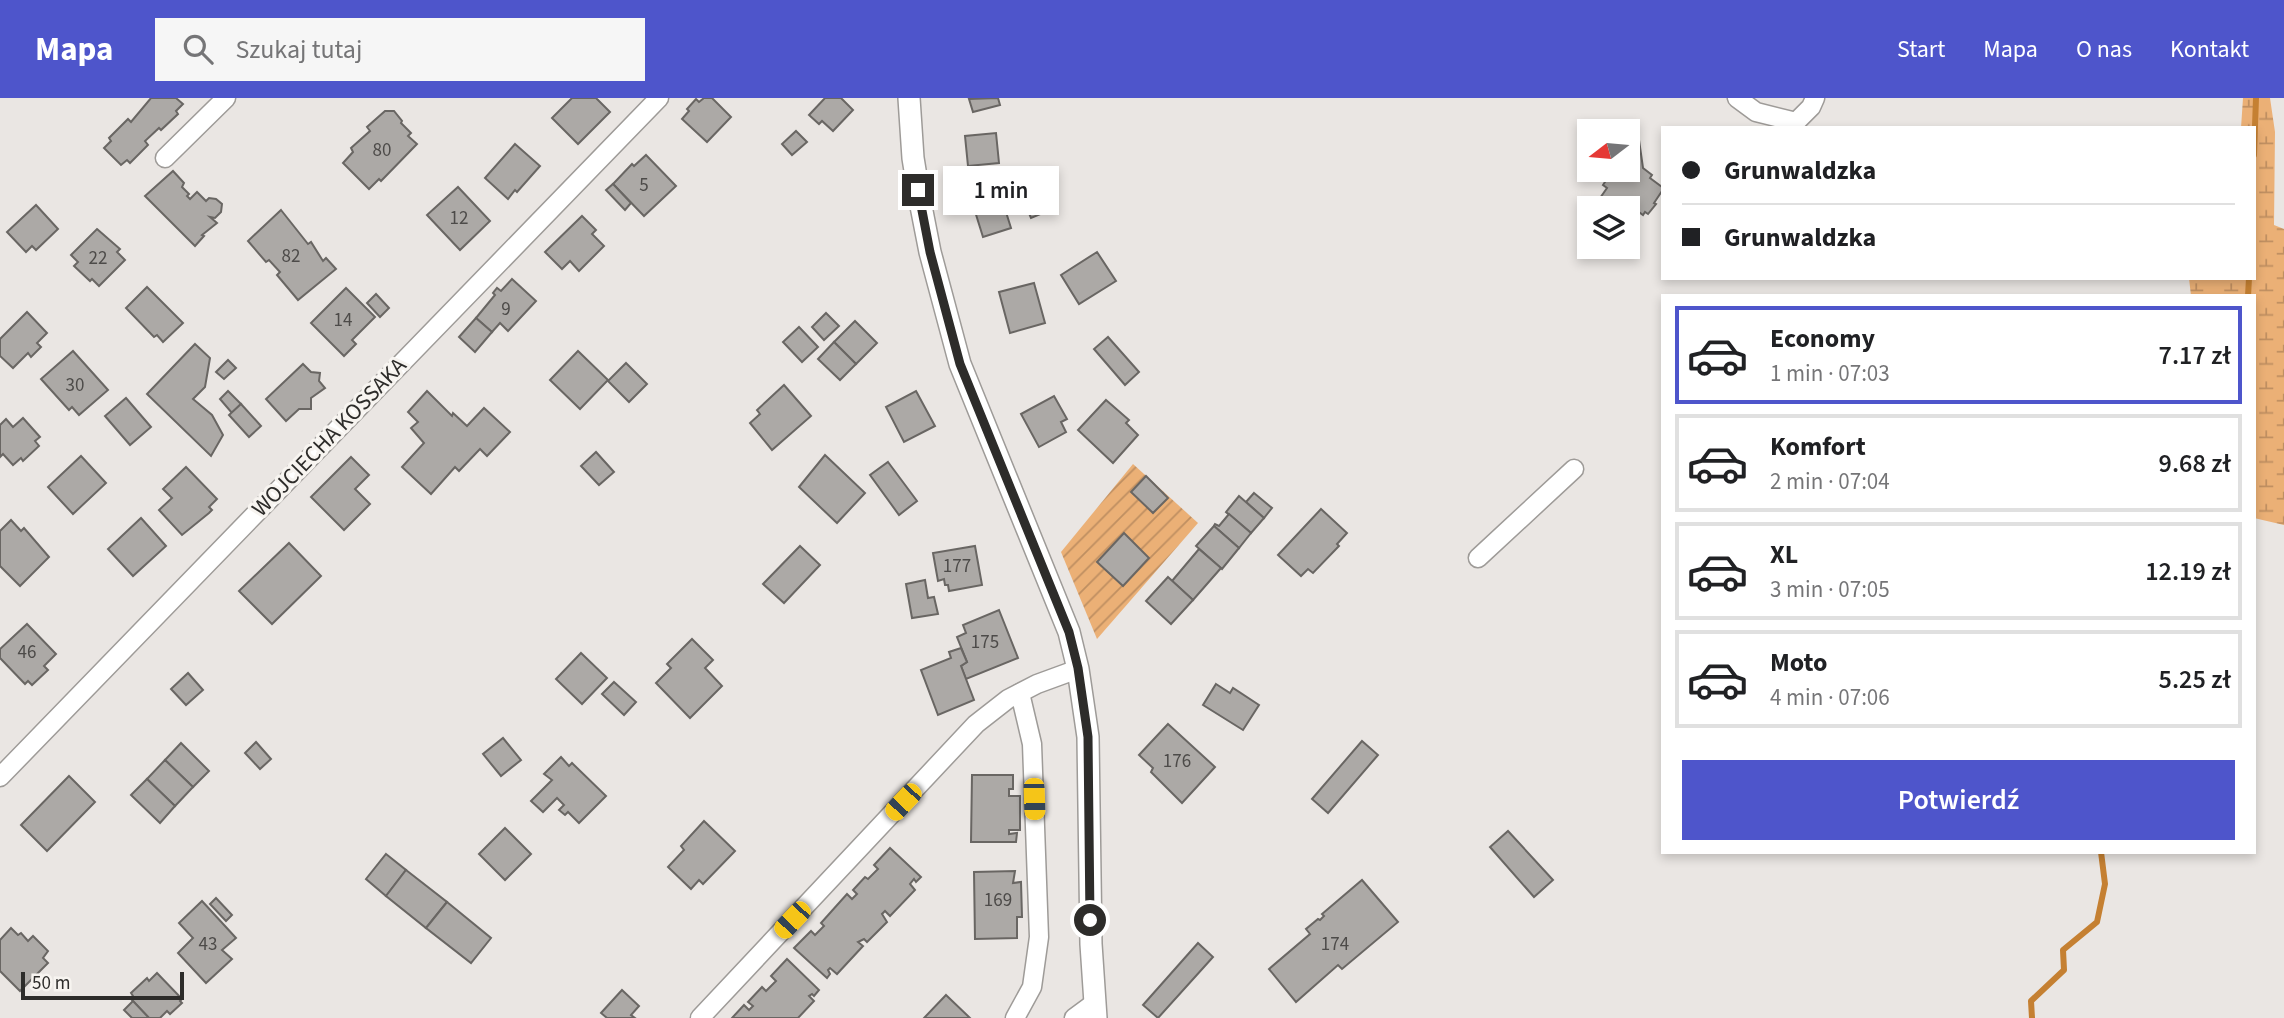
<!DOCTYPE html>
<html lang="pl">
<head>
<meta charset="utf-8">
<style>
  :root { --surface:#fff; --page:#f6f6f6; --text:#202124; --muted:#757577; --line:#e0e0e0; --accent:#4e55cb }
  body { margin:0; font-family:"Source Sans 3",sans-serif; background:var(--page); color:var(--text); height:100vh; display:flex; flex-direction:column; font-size:26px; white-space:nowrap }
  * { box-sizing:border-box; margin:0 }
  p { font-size:23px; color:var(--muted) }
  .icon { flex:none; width:38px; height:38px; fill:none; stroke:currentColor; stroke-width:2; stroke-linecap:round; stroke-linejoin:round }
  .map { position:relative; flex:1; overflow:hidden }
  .side { position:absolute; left:1661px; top:196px; width:595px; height:560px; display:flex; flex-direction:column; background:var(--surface); border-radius:0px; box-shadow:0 4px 10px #0003 }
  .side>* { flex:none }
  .hud { position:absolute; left:1661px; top:28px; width:595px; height:154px; border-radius:0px; box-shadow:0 4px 10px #0003; display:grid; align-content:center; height:154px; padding:0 21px; background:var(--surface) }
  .needle { width:46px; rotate:254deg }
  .tools { position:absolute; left:1577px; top:21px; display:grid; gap:14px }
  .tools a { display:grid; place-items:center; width:63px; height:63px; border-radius:0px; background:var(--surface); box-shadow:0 4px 10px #0003; font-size:35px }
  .scale { position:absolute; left:21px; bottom:18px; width:163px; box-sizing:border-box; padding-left:7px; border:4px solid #2d2c2a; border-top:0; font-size:19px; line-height:24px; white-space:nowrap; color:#2d2c2a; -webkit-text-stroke:5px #f7f4f0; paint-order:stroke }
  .end { position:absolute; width:32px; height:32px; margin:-16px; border:9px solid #2d2c2a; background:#fff; box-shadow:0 0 0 4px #fff }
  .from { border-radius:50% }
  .bubble { position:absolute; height:49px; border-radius:0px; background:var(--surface); box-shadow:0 4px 10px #0003; font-size:23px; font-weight:600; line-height:49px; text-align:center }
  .car { position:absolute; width:21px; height:42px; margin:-21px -10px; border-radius:9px; box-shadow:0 0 5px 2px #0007; background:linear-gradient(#f5c518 24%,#345 0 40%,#f5c518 0 76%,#345 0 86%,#f5c518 0) }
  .hud b { display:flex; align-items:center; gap:24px; height:66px; font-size:26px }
  .hud b+b { border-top:2px solid var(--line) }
  .hud i { width:18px; height:18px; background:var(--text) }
  ul { padding:12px 0 0; list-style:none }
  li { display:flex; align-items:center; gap:21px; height:98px; margin:0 14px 10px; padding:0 7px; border:4px solid var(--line); border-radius:0px }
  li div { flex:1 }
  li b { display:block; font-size:26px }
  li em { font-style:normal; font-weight:600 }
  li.active { border-color:var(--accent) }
  li>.icon { width:63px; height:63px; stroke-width:1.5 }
  .cta { display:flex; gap:14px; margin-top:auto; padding:14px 21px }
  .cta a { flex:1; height:80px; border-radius:0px; background:var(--accent); color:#fff; font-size:28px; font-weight:600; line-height:80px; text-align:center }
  header { display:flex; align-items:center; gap:42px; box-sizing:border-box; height:98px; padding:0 35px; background:var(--accent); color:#fff }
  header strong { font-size:33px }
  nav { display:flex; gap:38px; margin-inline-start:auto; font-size:24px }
  .search { width:490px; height:63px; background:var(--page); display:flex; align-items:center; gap:18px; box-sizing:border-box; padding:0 24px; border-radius:0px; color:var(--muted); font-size:26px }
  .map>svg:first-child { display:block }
</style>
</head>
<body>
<header>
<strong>Mapa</strong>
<div class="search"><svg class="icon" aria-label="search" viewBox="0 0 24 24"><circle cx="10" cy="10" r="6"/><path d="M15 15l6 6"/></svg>Szukaj tutaj</div>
<nav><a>Start</a><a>Mapa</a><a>O nas</a><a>Kontakt</a></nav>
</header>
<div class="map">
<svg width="2284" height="920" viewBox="0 0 2284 920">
  <defs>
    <pattern id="wetland-marsh" width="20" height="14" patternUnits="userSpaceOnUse" patternTransform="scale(1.75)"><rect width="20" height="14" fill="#ebb076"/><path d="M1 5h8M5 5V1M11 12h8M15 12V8" fill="none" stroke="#bf8f61"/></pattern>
    <pattern id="garden-furrows" width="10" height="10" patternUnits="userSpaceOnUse" patternTransform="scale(1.75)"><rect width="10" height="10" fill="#ebb076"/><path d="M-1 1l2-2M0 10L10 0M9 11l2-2" fill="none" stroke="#bf8f61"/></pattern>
  </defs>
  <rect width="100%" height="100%" fill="#eae6e3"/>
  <!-- wetland -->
  <polygon fill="url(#wetland-marsh)" points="2243,0 2270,0 2275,34 2274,127 2284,131 2284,427 2254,420 2254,198 2191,198 2189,180 2254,180 2254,30 2241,30"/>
  <!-- garden -->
  <polygon fill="url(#garden-furrows)" points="1133,366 1198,425 1097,541 1061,454"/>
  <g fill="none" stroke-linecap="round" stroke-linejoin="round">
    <!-- stream -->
    <g stroke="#c58032" stroke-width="6">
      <polyline points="2254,57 2256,0"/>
      <polyline points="2248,198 2249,180"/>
      <polyline points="2032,920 2031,903 2064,872 2063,852 2097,824 2105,786 2101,754"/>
    </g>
  </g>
  <!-- building -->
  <g fill="#aca9a6" stroke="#696663" stroke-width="2">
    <polygon points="151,0 176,0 183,6 176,13 178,16 161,32 159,30 145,43 148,47 130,65 127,62 121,67 104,50 111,43 109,40 128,21 131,24"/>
    <polygon points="572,0 596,0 610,14 578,46 552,20"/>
    <polygon points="704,0 712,0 731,19 707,44 682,21 689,13 687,11 696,1 699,4"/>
    <polygon points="825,0 841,0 853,12 833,33 822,23 819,26 809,17"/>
    <polygon points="998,0 1000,7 973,14 969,1"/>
    <polygon points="385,13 394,13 402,23 401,25 411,35 408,38 417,46 381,83 379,81 369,91 343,65 353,54 351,50 370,33 367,29"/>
    <polygon points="796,33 807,44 792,57 782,46"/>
    <polygon points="996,35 999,65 968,68 965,38"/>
    <polygon points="1639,42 1643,70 1652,77 1650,80 1662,89 1662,93 1654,105 1656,106 1648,116 1645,114 1643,117 1632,109 1628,115 1628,110 1608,110 1598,103 1607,90 1603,87 1613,72 1628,72 1628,44"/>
    <polygon points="515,46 540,68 517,94 515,92 508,101 485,80"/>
    <polygon points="646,57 676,88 644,118 613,86 632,66 634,68"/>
    <polygon points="173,73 184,85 182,89 189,96 187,98 190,101 197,94 206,103 209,100 216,101 222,106 221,114 215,120 210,119 217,125 202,137 204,138 195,148 145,98"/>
    <polygon points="1044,82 1055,110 1031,120 1019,92"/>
    <polygon points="613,86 631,105 625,112 606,92"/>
    <polygon points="458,89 490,123 460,152 427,117"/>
    <polygon points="1001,98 1011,130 983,139 973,107"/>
    <polygon points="36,107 58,131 36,152 32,148 26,154 7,134"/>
    <polygon points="281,112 308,146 311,144 323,163 326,160 336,171 298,202 277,177 280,174 269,162 266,164 248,143"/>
    <polygon points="582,118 596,132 592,136 604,148 579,173 570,163 562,171 545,154"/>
    <polygon points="97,131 120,151 117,154 125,162 99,188 92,181 90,183 74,168 78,164 71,157"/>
    <polygon points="1097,154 1116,183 1079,206 1061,177"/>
    <polygon points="512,181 536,203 508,233 500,225 492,234 476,220 495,197 493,195 497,190 501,193"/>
    <polygon points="1034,185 1045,225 1010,235 999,194"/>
    <polygon points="147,189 183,225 163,244 157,237 154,239 126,210"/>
    <polygon points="346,190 375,219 352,242 356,246 344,258 311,225"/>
    <polygon points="376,196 389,210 380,219 367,205"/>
    <polygon points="27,214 47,235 37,245 41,249 31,259 28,255 13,270 0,258 0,241"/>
    <polygon points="826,215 839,228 824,242 812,229"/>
    <polygon points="476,220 492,234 475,254 459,239"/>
    <polygon points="855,223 877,245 856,266 834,244"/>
    <polygon points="799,229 818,249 802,264 783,244"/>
    <polygon points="1108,239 1139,274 1125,287 1094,251"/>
    <polygon points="834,244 856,266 840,282 818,261"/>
    <polygon points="195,246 210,260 205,289 193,301 212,317 223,337 211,358 147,296"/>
    <polygon points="73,253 108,292 79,317 72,309 69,312 41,281"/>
    <polygon points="578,253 608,282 580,311 550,282"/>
    <polygon points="228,262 236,270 224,281 216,274"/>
    <polygon points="626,265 647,286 629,304 608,283"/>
    <polygon points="303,266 311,274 320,275 319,283 325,290 311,300 311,311 299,311 286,323 266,301"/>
    <polygon points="784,287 811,318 772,352 750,325 760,316 757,312"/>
    <polygon points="228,293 241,306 232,315 220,301"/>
    <polygon points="427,293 452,318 453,315 467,328 484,310 510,334 487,358 480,351 459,373 455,369 431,396 402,369 424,345 411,330 418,324 408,314"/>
    <polygon points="916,293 935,328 904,344 886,309"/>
    <polygon points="1054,298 1067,321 1061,324 1066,334 1039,349 1021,316"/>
    <polygon points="126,300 151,329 130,347 105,318"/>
    <polygon points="1106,302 1129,322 1126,325 1138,337 1113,365 1078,332"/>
    <polygon points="241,306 261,328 249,339 229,317"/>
    <polygon points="23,320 40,339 35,343 39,348 23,363 21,360 13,367 3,356 0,359 0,327 6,321 13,329"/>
    <polygon points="596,354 614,374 599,387 581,368"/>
    <polygon points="825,357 865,395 837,425 799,389"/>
    <polygon points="81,358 106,385 73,416 48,389"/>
    <polygon points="351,359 369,377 355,391 370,406 344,432 311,399"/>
    <polygon points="888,364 917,403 899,417 870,377"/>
    <polygon points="186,369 217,401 209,409 212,412 209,415 182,437 159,412 172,400 163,391"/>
    <polygon points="1146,378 1168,400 1153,415 1131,394"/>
    <polygon points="1254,395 1272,410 1264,420 1246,404"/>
    <polygon points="1239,398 1264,420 1251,435 1226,414"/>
    <polygon points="1321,411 1347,435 1337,446 1339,448 1313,475 1308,471 1301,478 1278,457"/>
    <polygon points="1229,416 1251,435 1239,450 1214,428 1215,426 1219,428"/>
    <polygon points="141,420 166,448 133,478 108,451"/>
    <polygon points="11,422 21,433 24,430 49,459 20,488 0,468 0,433"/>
    <polygon points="1214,428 1239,450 1222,471 1196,448"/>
    <polygon points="1124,435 1149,460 1123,488 1097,464"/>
    <polygon points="289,445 321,478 272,526 239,493"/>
    <polygon points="800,448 820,467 784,505 763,486"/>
    <polygon points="975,448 982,487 949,493 948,487 945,487 944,481 938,483 933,455"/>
    <polygon points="1199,451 1221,470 1193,502 1172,483"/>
    <polygon points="1168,479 1193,502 1171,526 1146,503"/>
    <polygon points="925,482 928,500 934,499 938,516 912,520 906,486"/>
    <polygon points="999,512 1018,560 966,581 961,568 967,564 957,539 966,535 963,527"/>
    <polygon points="27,526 56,556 44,568 48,572 32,587 28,583 25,586 0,560 0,551"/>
    <polygon points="692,541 713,562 705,570 722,588 690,620 656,585 671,570 667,566"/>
    <polygon points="961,550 967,564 961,568 974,602 938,617 921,572 951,560 949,554"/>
    <polygon points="581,555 607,580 582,606 556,581"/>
    <polygon points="188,575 203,592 186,607 171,591"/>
    <polygon points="614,584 636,604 624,617 602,596"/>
    <polygon points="1216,586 1230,595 1233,590 1259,607 1243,632 1203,607"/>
    <polygon points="1168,626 1215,669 1182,705 1151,674 1153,670 1139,657"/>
    <polygon points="503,640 521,662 501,678 483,656"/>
    <polygon points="1362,643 1378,657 1328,715 1312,701"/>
    <polygon points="256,644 271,661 260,671 245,655"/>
    <polygon points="181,645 209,673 193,689 165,662"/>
    <polygon points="561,659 569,668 572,665 606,698 579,725 568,714 565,717 559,712 564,707 557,700 543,714 531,703 552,682 544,676"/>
    <polygon points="165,662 193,689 175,708 147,681"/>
    <polygon points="972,677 1013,677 1013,691 1009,691 1009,698 1020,698 1020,732 1009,732 1009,736 1017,735 1016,744 971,744"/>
    <polygon points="69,678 95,704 47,753 21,727"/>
    <polygon points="147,681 175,708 160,725 131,697"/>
    <polygon points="704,723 735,753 703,786 699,782 691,791 668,769 684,752 681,748"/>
    <polygon points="505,730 531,756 505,782 479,756"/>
    <polygon points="1508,733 1553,782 1534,799 1490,749"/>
    <polygon points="890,750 921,779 916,784 914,781 910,786 915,792 890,818 885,813 882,816 887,824 867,844 864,841 858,844 863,848 837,876 830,870 828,872 830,876 827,880 794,850 811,833 815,837 824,828 821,825 847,796 852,801 857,796 853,792 865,779 868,781 878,771 874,767"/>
    <polygon points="386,756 406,772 386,798 366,781"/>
    <polygon points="406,772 447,804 426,830 386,798"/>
    <polygon points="1015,773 1013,785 1021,784 1022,819 1017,819 1017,840 975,841 974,774"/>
    <polygon points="1362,782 1398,824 1342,871 1338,867 1296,904 1269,871 1310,836 1306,831 1318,821 1320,822 1324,818 1322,816"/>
    <polygon points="216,800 232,817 226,823 210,806"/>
    <polygon points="202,803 236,840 222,852 232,861 206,885 178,855 193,840 179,825"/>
    <polygon points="447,804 491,840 471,865 426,830"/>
    <polygon points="11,830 18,837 21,835 28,843 33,838 48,853 43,860 48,865 20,893 0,873 0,842"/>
    <polygon points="1198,845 1213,859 1158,920 1143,907"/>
    <polygon points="787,861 819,892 814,898 812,896 809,898 814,903 798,920 732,920 744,907 749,912 753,908 748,904 762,889 766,893 776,883 771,878"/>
    <polygon points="157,875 182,901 180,903 182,905 170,916 167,913 160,920 149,920 130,900 133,898 131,895 147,880 149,883"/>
    <polygon points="622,892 639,908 631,917 635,920 607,920 601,915"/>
    <polygon points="946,897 970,920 924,920"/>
    <polygon points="133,903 149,920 132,920 124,912"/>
  </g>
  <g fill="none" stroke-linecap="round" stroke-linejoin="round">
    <defs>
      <g id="minor">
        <polyline points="1737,0 1756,14 1796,24 1811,9 1815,0"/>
        <polyline points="165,60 226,0"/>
        <polyline points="1478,460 1574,371"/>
        <polyline points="0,679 659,0"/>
        <polyline points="700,920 976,626 1008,601 1037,586 1078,571"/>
        <polyline points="1015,920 1032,889 1039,839 1032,646 1020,595"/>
        <polyline points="1074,920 1093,906"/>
      </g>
      <polyline id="tertiary" points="909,0 913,60 920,103 930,154 960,266 1069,534 1078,571 1088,639 1091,846 1096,920"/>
    </defs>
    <!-- minor casing -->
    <use href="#minor" stroke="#9e9b98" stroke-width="21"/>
    <!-- tertiary casing -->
    <use href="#tertiary" stroke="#9e9b98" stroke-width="24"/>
    <!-- minor -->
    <use href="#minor" stroke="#fff" stroke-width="18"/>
    <!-- tertiary -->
    <use href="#tertiary" stroke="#fff" stroke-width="21"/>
  </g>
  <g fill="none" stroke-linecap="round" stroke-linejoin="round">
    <!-- route -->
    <polyline stroke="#2d2c2a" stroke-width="9" points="918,92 930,154 960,266 1069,534 1078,570 1088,639 1090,822"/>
  </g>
  <g text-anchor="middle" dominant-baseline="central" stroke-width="6" stroke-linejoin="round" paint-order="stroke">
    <!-- number labels -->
    <g font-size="19" fill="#4d4b49">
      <text x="382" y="52">80</text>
      <text x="644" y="87">5</text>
      <text x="459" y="120">12</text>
      <text x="291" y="158">82</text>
      <text x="98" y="160">22</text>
      <text x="506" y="211">9</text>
      <text x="343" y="222">14</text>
      <text x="75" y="287">30</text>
      <text x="957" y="468">177</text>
      <text x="985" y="544">175</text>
      <text x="27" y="554">46</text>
      <text x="1177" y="663">176</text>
      <text x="998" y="802">169</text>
      <text x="208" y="846">43</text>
      <text x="1335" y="846">174</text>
    </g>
    <!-- street labels -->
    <g font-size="23" fill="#2d2c2a" stroke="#f7f4f0">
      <text transform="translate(329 339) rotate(-46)">WOJCIECHA KOSSAKA</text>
    </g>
  </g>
</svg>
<div class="tools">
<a><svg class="needle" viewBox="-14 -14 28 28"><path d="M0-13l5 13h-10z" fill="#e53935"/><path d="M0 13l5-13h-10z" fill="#757577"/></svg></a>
<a><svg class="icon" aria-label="layers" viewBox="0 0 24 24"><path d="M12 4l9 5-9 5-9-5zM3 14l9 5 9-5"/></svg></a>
</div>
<div class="scale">50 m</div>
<i class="end from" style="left:1090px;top:822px"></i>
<i class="end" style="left:918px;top:92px"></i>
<div class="bubble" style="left:943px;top:68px;width:116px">1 min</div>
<i class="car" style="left:1034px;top:701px;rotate:178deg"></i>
<i class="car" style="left:903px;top:704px;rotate:223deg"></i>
<i class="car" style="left:792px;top:822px;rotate:223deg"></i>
<div class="hud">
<b><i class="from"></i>Grunwaldzka</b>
<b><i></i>Grunwaldzka</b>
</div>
<section class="side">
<ul>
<li class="active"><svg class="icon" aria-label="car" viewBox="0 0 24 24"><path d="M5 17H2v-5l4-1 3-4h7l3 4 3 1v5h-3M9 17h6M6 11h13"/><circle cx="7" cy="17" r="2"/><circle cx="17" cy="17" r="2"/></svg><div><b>Economy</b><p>1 min · 07:03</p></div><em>7.17 zł</em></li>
<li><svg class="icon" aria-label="car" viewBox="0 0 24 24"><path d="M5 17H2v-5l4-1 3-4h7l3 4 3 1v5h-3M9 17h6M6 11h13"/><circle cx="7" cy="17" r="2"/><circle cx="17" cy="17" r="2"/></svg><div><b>Komfort</b><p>2 min · 07:04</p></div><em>9.68 zł</em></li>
<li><svg class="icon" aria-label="car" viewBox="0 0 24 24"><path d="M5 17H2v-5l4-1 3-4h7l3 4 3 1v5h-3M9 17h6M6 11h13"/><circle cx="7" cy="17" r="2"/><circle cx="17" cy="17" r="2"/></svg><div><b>XL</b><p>3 min · 07:05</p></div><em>12.19 zł</em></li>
<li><svg class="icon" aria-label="car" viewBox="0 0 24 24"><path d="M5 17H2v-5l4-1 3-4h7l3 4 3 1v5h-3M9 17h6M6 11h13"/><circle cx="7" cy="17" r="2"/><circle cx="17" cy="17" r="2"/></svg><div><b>Moto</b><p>4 min · 07:06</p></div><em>5.25 zł</em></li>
</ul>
<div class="cta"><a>Potwierdź</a></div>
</section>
</div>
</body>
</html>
